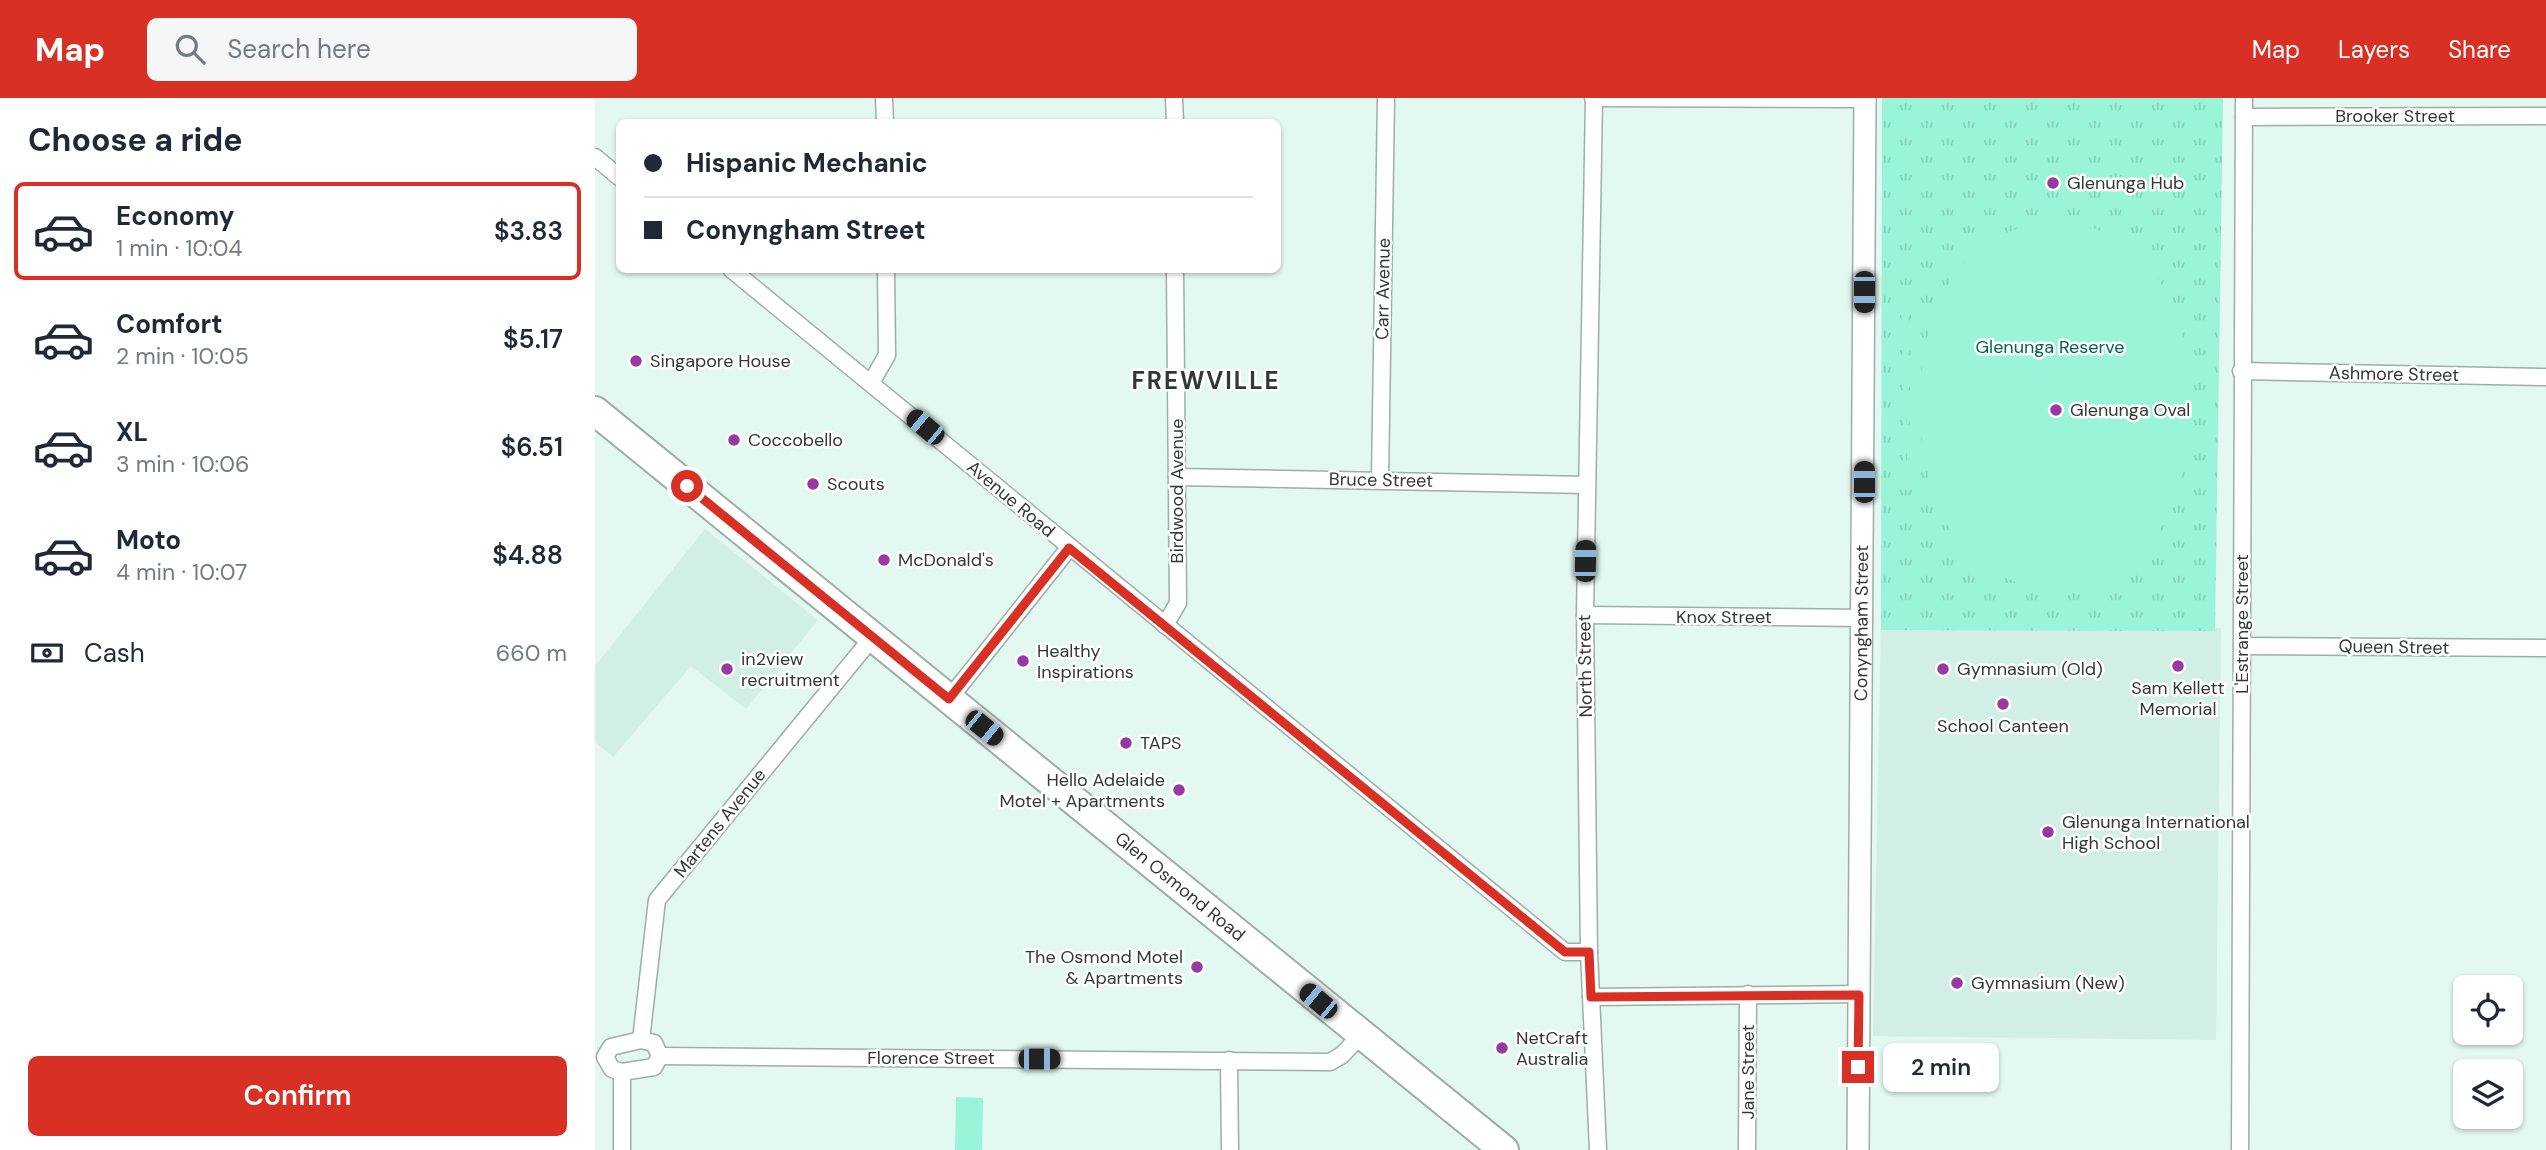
<!DOCTYPE html>
<html lang="en">
<head>
<meta charset="utf-8">
<style>
  :root { --surface:#fff; --page:#f6f6f7; --text:#1f2937; --muted:#747a83; --line:#e0e1e3; --accent:#d93025 }
  body { margin:0; font-family:"DM Sans",sans-serif; background:var(--page); color:var(--text); height:100vh; display:flex; flex-direction:column; font-size:26px; white-space:nowrap }
  * { box-sizing:border-box; margin:0 }
  p { font-size:23px; color:var(--muted) }
  .icon { flex:none; width:38px; height:38px; fill:none; stroke:currentColor; stroke-width:2; stroke-linecap:round; stroke-linejoin:round }
  .map { position:relative; flex:1; overflow:hidden }
  .drawer { display:flex; flex-direction:column; background:var(--surface); width:595px }
  .drawer>* { flex:none }
  .hud { position:absolute; left:21px; top:21px; width:665px; height:154px; border-radius:10px; box-shadow:0 2px 5px #0004; display:grid; align-content:center; height:154px; padding:0 28px; background:var(--surface) }
  .controls { position:absolute; left:1858px; top:877px; display:grid; gap:14px }
  .controls a { display:grid; place-items:center; width:70px; height:70px; border-radius:10px; background:var(--surface); box-shadow:0 2px 5px #0004; font-size:35px }
  .end { position:absolute; width:32px; height:32px; margin:-16px; border:9px solid #d93025; background:#fff; box-shadow:0 0 0 4px #fff }
  .from { border-radius:50% }
  .bubble { position:absolute; height:49px; border-radius:10px; background:var(--surface); box-shadow:0 2px 5px #0004; font-size:23px; font-weight:600; line-height:49px; text-align:center }
  .car { position:absolute; width:21px; height:42px; margin:-21px -10px; border-radius:9px; box-shadow:0 0 5px 2px #0007; background:linear-gradient(#222 24%,#8ab4d8 0 40%,#222 0 76%,#8ab4d8 0 86%,#222 0) }
  .hud b { display:flex; align-items:center; gap:24px; height:66px; font-size:26px }
  .hud b+b { border-top:2px solid var(--line) }
  .hud i { width:18px; height:18px; background:var(--text) }
  ul { padding:0; list-style:none }
  li { display:flex; align-items:center; gap:21px; height:98px; margin:0 14px 10px; padding:0 14px; border:4px solid transparent; border-radius:10px }
  li div { flex:1 }
  li b { display:block; font-size:26px }
  li em { font-style:normal; font-weight:600 }
  li.selected { border-color:var(--accent) }
  li>.icon { width:63px; height:63px; stroke-width:1.5 }
  h2 { padding:0 28px; font-size:32px; line-height:84px }
  .pay { display:flex; align-items:center; gap:18px; height:77px; padding:0 28px; font-size:26px }
  .pay p { margin-inline-start:auto }
  .primary-button { display:flex; gap:14px; margin-top:auto; padding:14px 28px }
  .primary-button a { flex:1; height:80px; border-radius:10px; background:var(--accent); color:#fff; font-size:28px; font-weight:600; line-height:80px; text-align:center }
  header { display:flex; align-items:center; gap:42px; box-sizing:border-box; height:98px; padding:0 35px; background:var(--accent); color:#fff }
  header strong { font-size:33px }
  nav { display:flex; gap:38px; margin-inline-start:auto; font-size:24px }
  .search { width:490px; height:63px; background:var(--page); display:flex; align-items:center; gap:18px; box-sizing:border-box; padding:0 24px; border-radius:10px; color:var(--muted); font-size:26px }
  main { display:flex; flex:1; min-height:0 }
  .map>svg:first-child { display:block }
</style>
</head>
<body>
<header>
<strong>Map</strong>
<div class="search"><svg class="icon" aria-label="search" viewBox="0 0 24 24"><circle cx="10" cy="10" r="6"/><path d="M15 15l6 6"/></svg>Search here</div>
<nav><a>Map</a><a>Layers</a><a>Share</a></nav>
</header>
<main>
<section class="drawer">
<h2>Choose a ride</h2>
<ul>
<li class="selected"><svg class="icon" aria-label="car" viewBox="0 0 24 24"><path d="M5 17H2v-5l4-1 3-4h7l3 4 3 1v5h-3M9 17h6M6 11h13"/><circle cx="7" cy="17" r="2"/><circle cx="17" cy="17" r="2"/></svg><div><b>Economy</b><p>1 min · 10:04</p></div><em>$3.83</em></li>
<li><svg class="icon" aria-label="car" viewBox="0 0 24 24"><path d="M5 17H2v-5l4-1 3-4h7l3 4 3 1v5h-3M9 17h6M6 11h13"/><circle cx="7" cy="17" r="2"/><circle cx="17" cy="17" r="2"/></svg><div><b>Comfort</b><p>2 min · 10:05</p></div><em>$5.17</em></li>
<li><svg class="icon" aria-label="car" viewBox="0 0 24 24"><path d="M5 17H2v-5l4-1 3-4h7l3 4 3 1v5h-3M9 17h6M6 11h13"/><circle cx="7" cy="17" r="2"/><circle cx="17" cy="17" r="2"/></svg><div><b>XL</b><p>3 min · 10:06</p></div><em>$6.51</em></li>
<li><svg class="icon" aria-label="car" viewBox="0 0 24 24"><path d="M5 17H2v-5l4-1 3-4h7l3 4 3 1v5h-3M9 17h6M6 11h13"/><circle cx="7" cy="17" r="2"/><circle cx="17" cy="17" r="2"/></svg><div><b>Moto</b><p>4 min · 10:07</p></div><em>$4.88</em></li>
</ul>
<div class="pay"><svg class="icon" aria-label="cash" viewBox="0 0 24 24"><path d="M3 7h18v10H3z"/><circle cx="12" cy="12" r="2"/></svg>Cash<p>660 m</p></div>
<div class="primary-button"><a>Confirm</a></div>
</section>
<div class="map">
<svg width="1951" height="1052" viewBox="0 0 1951 1052">
  <defs>
    <pattern id="grass-tufts" width="24" height="20" patternUnits="userSpaceOnUse" patternTransform="scale(1.75)"><rect width="24" height="20" fill="#99f4d8"/><path d="M3 7l-1-3M5 7V3M7 7l1-3M15 17l-1-3M17 17v-4M19 17l1-3" fill="none" stroke="#84d2ba"/></pattern>
  </defs>
  <rect width="100%" height="100%" fill="#e3f8f1"/>
  <!-- built -->
  <g fill="#d1efe5">
    <polygon points="110,431 223,522 151,611 96,568 18,659 0,644 0,568"/>
    <polygon points="1286,523 1626,530 1621,942 1278,938"/>
  </g>
  <!-- grass -->
  <polygon fill="url(#grass-tufts)" points="1287,0 1628,0 1620,533 1286,532"/>
  <!-- pitch -->
  <g fill="#99f4d8" fill-rule="evenodd">
    <path d="M1448,124C1479,124 1508,129 1533,148C1642,229 1610,522 1440,489C1401,482 1370,459 1350,423C1313,354 1314,224 1370,163C1391,140 1419,130 1448,124Z"/>
    <path d="M1306,187H1321V392H1306L1309,366ZM1313,207L1316,214L1314,372L1311,366Z"/>
    <polygon points="361,999 388,1000 387,1052 360,1052"/>
  </g>
  <g fill="none" stroke-linecap="round" stroke-linejoin="round">
    <defs>
      <g id="street">
        <polyline points="289,0 290,24"/>
        <polyline points="579,0 580,24"/>
        <polyline points="998,0 1270,1"/>
        <polyline points="999,0 990,517 994,854 1003,1052"/>
        <polyline points="1649,19 1951,18"/>
        <polyline points="0,59 24,79"/>
        <polyline points="137,172 970,854 994,854"/>
        <polyline points="1646,273 1951,279"/>
        <polyline points="276,285 292,257 291,172"/>
        <polyline points="582,379 991,387"/>
        <polyline points="785,382 791,0"/>
        <polyline points="990,517 1268,520"/>
        <polyline points="570,527 583,505 580,172"/>
        <polyline points="1647,548 1951,550"/>
        <polyline points="354,601 474,450"/>
        <polyline points="996,899 1264,896"/>
        <polyline points="46,942 62,802 277,540"/>
        <polygon points="46,942 59,945 65,958 59,969 27,974 17,971 10,959 16,949"/>
        <polyline points="65,958 735,964 747,957 765,938"/>
        <polyline points="634,962 635,1052"/>
        <polyline points="27,1052 27,974"/>
        <polyline points="1152,1052 1153,896"/>
        <polyline points="1645,1052 1649,0"/>
      </g>
      <g id="secondary">
        <path id="s1" d="M1263,1052L1270,0"/>
      </g>
      <g id="highway">
        <path id="s2" d="M0,313L909,1052"/>
      </g>
    </defs>
    <!-- street casing -->
    <use href="#street" stroke="#9bafa8" stroke-width="19"/>
    <!-- secondary casing -->
    <use href="#secondary" stroke="#9bafa8" stroke-width="24"/>
    <!-- highway casing -->
    <use href="#highway" stroke="#9bafa8" stroke-width="32"/>
    <!-- street -->
    <use href="#street" stroke="#fff" stroke-width="16"/>
    <!-- secondary -->
    <use href="#secondary" stroke="#fff" stroke-width="21"/>
    <!-- highway -->
    <use href="#highway" stroke="#fff" stroke-width="28"/>
  </g>
  <g fill="none" stroke-linecap="round" stroke-linejoin="round">
    <!-- route -->
    <polyline stroke="#d93025" stroke-width="9" points="92,388 354,601 474,450 970,854 994,854 996,899 1264,897 1263,969"/>
  </g>
  <!-- markers -->
  <g fill="#9639a2" stroke="#fff" stroke-width="2.5">
    <circle cx="1458" cy="85" r="7"/>
    <circle cx="41" cy="263" r="7"/>
    <circle cx="1461" cy="312" r="7"/>
    <circle cx="139" cy="342" r="7"/>
    <circle cx="218" cy="386" r="7"/>
    <circle cx="289" cy="462" r="7"/>
    <circle cx="428" cy="563" r="7"/>
    <circle cx="1583" cy="568" r="7"/>
    <circle cx="132" cy="571" r="7"/>
    <circle cx="1348" cy="571" r="7"/>
    <circle cx="1408" cy="606" r="7"/>
    <circle cx="531" cy="645" r="7"/>
    <circle cx="584" cy="692" r="7"/>
    <circle cx="1453" cy="734" r="7"/>
    <circle cx="602" cy="869" r="7"/>
    <circle cx="1362" cy="885" r="7"/>
    <circle cx="907" cy="950" r="7"/>
  </g>
  <g text-anchor="middle" dominant-baseline="central" stroke-width="5" stroke-linejoin="round" paint-order="stroke">
    <!-- street labels -->
    <g font-size="18" fill="#313937" stroke="#fff">
      <text x="1800" y="18">Brooker Street</text>
      <text transform="translate(788 191) rotate(-89)">Carr Avenue</text>
      <text transform="translate(1799 276) rotate(1)">Ashmore Street</text>
      <text transform="translate(786 382) rotate(1)">Bruce Street</text>
      <text transform="translate(582 393) rotate(-90)">Birdwood Avenue</text>
      <text transform="translate(416 401) rotate(40)">Avenue Road</text>
      <text x="1129" y="519">Knox Street</text>
      <text stroke="none"><textPath href="#s1" startOffset="527">Conyngham Street</textPath></text>
      <text transform="translate(1647 526) rotate(-90)">L'Estrange Street</text>
      <text transform="translate(1799 549) rotate(1)">Queen Street</text>
      <text transform="translate(990 568) rotate(-91)">North Street</text>
      <text transform="translate(125 725) rotate(-51)">Martens Avenue</text>
      <text stroke="none"><textPath href="#s2" startOffset="754">Glen Osmond Road</textPath></text>
      <text x="336" y="960">Florence Street</text>
      <text transform="translate(1153 974) rotate(-90)">Jane Street</text>
    </g>
    <!-- poi labels -->
    <g font-size="18" fill="#313937" stroke="#fff" text-anchor="start">
      <text x="1472" y="85">Glenunga Hub</text>
      <text x="55" y="263">Singapore House</text>
      <text x="1475" y="312">Glenunga Oval</text>
      <text x="153" y="342">Coccobello</text>
      <text x="232" y="386">Scouts</text>
      <text x="303" y="462">McDonald's</text>
      <text x="442" y="553">Healthy<tspan x="442" dy="21">Inspirations</tspan></text>
      <text x="146" y="561">in2view<tspan x="146" dy="21">recruitment</tspan></text>
      <text x="1362" y="571">Gymnasium (Old)</text>
      <text x="1583" y="590" text-anchor="middle">Sam Kellett<tspan x="1583" dy="21">Memorial</tspan></text>
      <text x="1408" y="628" text-anchor="middle">School Canteen</text>
      <text x="545" y="645">TAPS</text>
      <text x="570" y="682" text-anchor="end">Hello Adelaide<tspan x="570" dy="21">Motel + Apartments</tspan></text>
      <text x="1467" y="724">Glenunga International<tspan x="1467" dy="21">High School</tspan></text>
      <text x="588" y="859" text-anchor="end">The Osmond Motel<tspan x="588" dy="21">&amp; Apartments</tspan></text>
      <text x="1376" y="885">Gymnasium (New)</text>
      <text x="921" y="940">NetCraft<tspan x="921" dy="21">Australia</tspan></text>
    </g>
    <!-- park labels -->
    <g font-size="18" fill="#05624f" stroke="#fff">
      <text x="1455" y="249">Glenunga Reserve</text>
    </g>
    <!-- district labels -->
    <g font-size="24" font-weight="bold" letter-spacing="2" fill="#313937" stroke="#fff">
      <text x="611" y="282">FREWVILLE</text>
    </g>
  </g>
</svg>
<div class="controls">
<a><svg class="icon" aria-label="locate" viewBox="0 0 24 24"><circle cx="12" cy="12" r="6"/><path d="M12 2v4M12 18v4M2 12h4M18 12h4"/></svg></a>
<a><svg class="icon" aria-label="layers" viewBox="0 0 24 24"><path d="M12 4l9 5-9 5-9-5zM3 14l9 5 9-5"/></svg></a>
</div>
<i class="end from" style="left:92px;top:388px"></i>
<i class="end" style="left:1263px;top:969px"></i>
<div class="bubble" style="left:1288px;top:945px;width:116px">2 min</div>
<i class="car" style="left:1269px;top:194px;rotate:180deg"></i>
<i class="car" style="left:330px;top:329px;rotate:310deg"></i>
<i class="car" style="left:1269px;top:384px;rotate:0deg"></i>
<i class="car" style="left:990px;top:463px;rotate:1deg"></i>
<i class="car" style="left:389px;top:630px;rotate:129deg"></i>
<i class="car" style="left:723px;top:903px;rotate:310deg"></i>
<i class="car" style="left:444px;top:961px;rotate:90deg"></i>
<div class="hud">
<b><i class="from"></i>Hispanic Mechanic</b>
<b><i></i>Conyngham Street</b>
</div>
</div>
</main>
</body>
</html>
